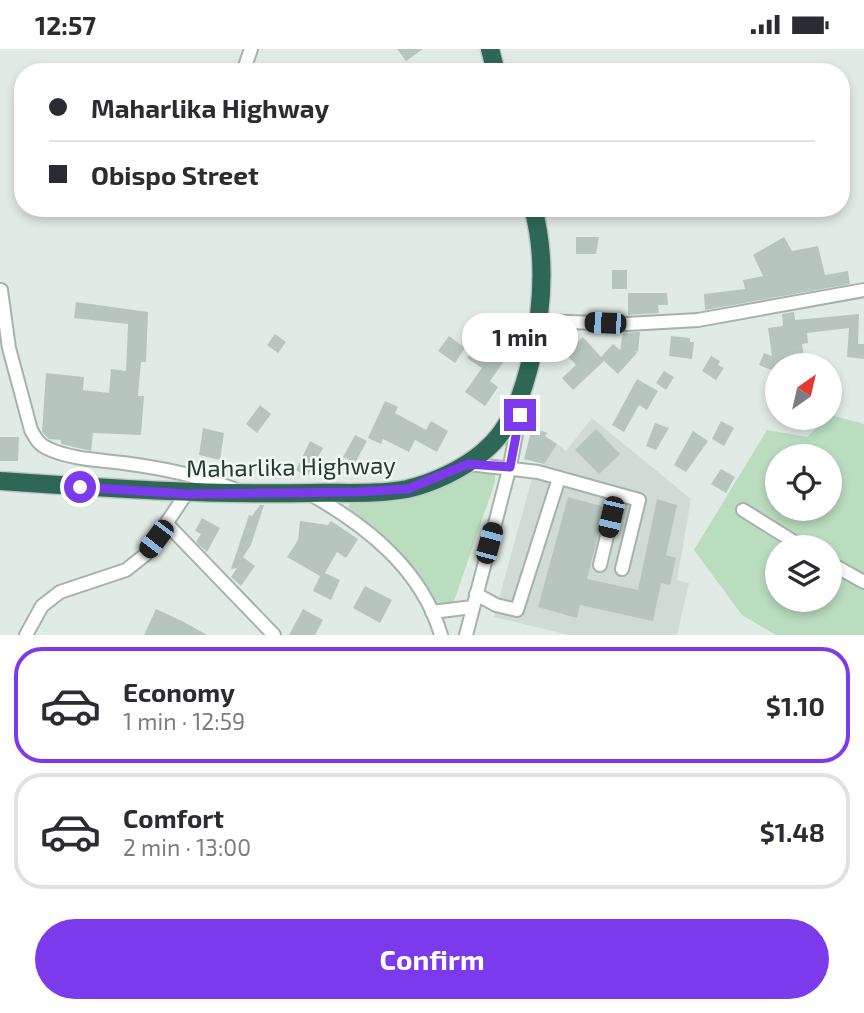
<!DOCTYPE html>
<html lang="en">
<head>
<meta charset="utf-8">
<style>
  :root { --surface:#fff; --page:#f2f2f3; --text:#2b2b33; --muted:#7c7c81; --line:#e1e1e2; --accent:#7c3aed }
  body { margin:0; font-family:"Exo 2",sans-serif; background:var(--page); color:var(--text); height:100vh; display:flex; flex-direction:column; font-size:26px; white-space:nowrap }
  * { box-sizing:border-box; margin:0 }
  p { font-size:23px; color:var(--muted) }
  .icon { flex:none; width:38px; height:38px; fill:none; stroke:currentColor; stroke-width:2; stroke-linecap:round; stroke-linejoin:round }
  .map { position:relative; height:586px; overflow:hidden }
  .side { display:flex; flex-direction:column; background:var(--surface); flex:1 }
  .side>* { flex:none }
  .guide { position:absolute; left:14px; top:14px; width:836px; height:154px; border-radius:28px; box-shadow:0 4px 10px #0003; display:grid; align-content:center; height:154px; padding:0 35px; background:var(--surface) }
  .needle { width:46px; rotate:34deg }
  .tools { position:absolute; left:765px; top:304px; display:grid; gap:14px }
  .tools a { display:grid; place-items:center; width:77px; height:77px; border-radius:50%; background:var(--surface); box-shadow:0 4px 10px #0003; font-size:35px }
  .end { position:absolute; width:32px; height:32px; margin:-16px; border:9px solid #7c3aed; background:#fff; box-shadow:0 0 0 4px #fff }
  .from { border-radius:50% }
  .bubble { position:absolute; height:49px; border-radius:24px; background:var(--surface); box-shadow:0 4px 10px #0003; font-size:23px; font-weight:700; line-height:49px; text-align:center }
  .car { position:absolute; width:21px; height:42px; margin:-21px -10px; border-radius:9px; box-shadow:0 0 5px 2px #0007; background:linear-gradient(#222 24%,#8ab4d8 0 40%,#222 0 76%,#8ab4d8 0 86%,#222 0) }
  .guide b { display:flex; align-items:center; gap:24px; height:66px; font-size:26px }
  .guide b+b { border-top:2px solid var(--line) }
  .guide i { width:18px; height:18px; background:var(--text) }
  ul { padding:12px 0 0; list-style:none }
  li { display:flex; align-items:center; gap:21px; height:116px; margin:0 14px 10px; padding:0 21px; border:4px solid var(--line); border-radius:28px }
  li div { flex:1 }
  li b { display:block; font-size:26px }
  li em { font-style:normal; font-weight:700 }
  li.active { border-color:var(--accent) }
  li>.icon { width:63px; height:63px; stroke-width:1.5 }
  .primary-button { display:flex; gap:14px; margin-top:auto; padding:14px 35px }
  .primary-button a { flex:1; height:80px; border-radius:42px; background:var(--accent); color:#fff; font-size:28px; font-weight:700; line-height:80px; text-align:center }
  .status { display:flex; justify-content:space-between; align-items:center; height:49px; padding:0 35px; background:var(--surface); direction:ltr }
  .status svg { height:19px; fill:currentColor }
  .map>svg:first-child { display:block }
</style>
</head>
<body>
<div class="status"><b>12:57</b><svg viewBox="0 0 49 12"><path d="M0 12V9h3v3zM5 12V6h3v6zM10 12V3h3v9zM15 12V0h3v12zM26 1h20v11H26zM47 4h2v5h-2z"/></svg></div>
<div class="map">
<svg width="864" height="586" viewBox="0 0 864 586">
  <rect width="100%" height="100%" fill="#e1ebe5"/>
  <!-- built -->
  <polygon fill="#cfdbd4" points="592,369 691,450 677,531 689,534 677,586 569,586 494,568 536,415 541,419 557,395 566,402"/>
  <!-- green -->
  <g fill="#badcbf" fill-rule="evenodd">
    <path d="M830,366L864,375V586H776L742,566L694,501L767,381L807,388ZM777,408H830V460H777ZM777,499H830V551H777Z"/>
    <path d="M471,419L489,420L495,425V433L453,555L436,558L418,525L395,498L348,458L351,453C400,452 430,448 471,419Z"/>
  </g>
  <!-- building -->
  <g fill="#b6c6be">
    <polygon points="397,0 423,0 406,12"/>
    <polygon points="576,188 599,188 596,205 576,205"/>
    <polygon points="784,188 792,202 818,197 825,226 848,222 850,235 705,261 704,245 745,240 743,231 763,227 753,206"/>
    <rect x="612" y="221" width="15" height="19"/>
    <polygon points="628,244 667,244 668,256 658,256 659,264 628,266"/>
    <polygon points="76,253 148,263 146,313 141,313 138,347 144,347 141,386 93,384 91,402 61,395 61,391 49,390 42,383 46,324 84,328 83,341 109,344 111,320 126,322 128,275 74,269"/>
    <polygon points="794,263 795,271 859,265 858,295 864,295 864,310 847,308 849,279 807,284 808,294 802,295 804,306 792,308 794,317 777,317 776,323 759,316 764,304 772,307 768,279 783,277 782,265"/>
    <polygon points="640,283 638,303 635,302 637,304 618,325 604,312 573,341 562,329 576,316 565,304 583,288 601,308 613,295 620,301 623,284"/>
    <polygon points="275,285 286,293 278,304 267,296"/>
    <polygon points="449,287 465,299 455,314 438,302"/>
    <polygon points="671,287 690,289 690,293 694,293 692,310 669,307"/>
    <polygon points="478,294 504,312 490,332 498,338 485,357 465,343 482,319 467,309"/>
    <polygon points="711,307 720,312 718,316 724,319 716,331 702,322"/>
    <polygon points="664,322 674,328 666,341 656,334"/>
    <polygon points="637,330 658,342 647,361 639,356 624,383 612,376"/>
    <polygon points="385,352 398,358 395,364 426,381 431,372 448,382 437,403 415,391 409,403 383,390 381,395 368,389"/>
    <polygon points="260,356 271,365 257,384 246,375"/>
    <polygon points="721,372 734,379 724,397 712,390"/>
    <polygon points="655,374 669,379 656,401 646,397"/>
    <polygon points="203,379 224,384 220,411 199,406"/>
    <polygon points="532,379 548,384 545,387 557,395 544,415 524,410"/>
    <polygon points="596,380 620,405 599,425 575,401"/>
    <polygon points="693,382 708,392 686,423 674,416"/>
    <polygon points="355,386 367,392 355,414 343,408"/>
    <polygon points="0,388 19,388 18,412 0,412"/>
    <polygon points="310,392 323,399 307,428 296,421"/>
    <polygon points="721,420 735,428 726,444 711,435"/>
    <polygon points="568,448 605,458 587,530 638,541 657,450 677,456 666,506 676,509 670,536 661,534 653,572 580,556 577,569 538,558"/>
    <polygon points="260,456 264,456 251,496 243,508 255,517 241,537 231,528 237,519 231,520 249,466 252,467"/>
    <polygon points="202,469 220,479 207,503 196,493 201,485 195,482"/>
    <polygon points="300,472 328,476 331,472 358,490 346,509 337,503 325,524 340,531 331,551 313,542 320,527 287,508 298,491"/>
    <polygon points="365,537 392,551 380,574 353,559"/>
    <polygon points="156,560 182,572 207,586 144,586"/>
    <polygon points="303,560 323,571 315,586 289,586"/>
  </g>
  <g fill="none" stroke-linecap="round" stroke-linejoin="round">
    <defs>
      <g id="minor">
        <polyline points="243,23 251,0"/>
        <path d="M1,241L9,299L31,381C36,390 39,396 49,400C71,410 99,411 123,414C162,419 197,426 234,440"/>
        <polyline points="540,272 627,275 698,271 864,241"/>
        <polyline points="468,415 538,423 639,451 622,520"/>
        <path d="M312,446C368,478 422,521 441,586"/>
        <polyline points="743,461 804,499"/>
        <polyline points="167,475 274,586"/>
        <polyline points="830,514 864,533"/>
        <polyline points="600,516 617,445"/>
        <polyline points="476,545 496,556 517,561 559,429"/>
        <polyline points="432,563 473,558"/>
        <polyline points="26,586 42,557 60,543 126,521 145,506 186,445"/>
        <polyline points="466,586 510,417 521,358"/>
      </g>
      <g id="highway">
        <polyline points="490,0 496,23"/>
        <path d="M0,432C103,439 204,446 307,444C340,443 375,446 407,440C433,434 463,420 483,403C512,380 524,341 532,306C543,257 546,207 533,159"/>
      </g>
    </defs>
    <!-- minor casing -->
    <use href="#minor" stroke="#a4b3ab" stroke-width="16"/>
    <!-- highway casing -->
    <use href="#highway" stroke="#c1c8c5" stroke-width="21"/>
    <!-- minor -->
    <use href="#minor" stroke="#fff" stroke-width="12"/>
    <!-- highway -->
    <use href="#highway" stroke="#2e6755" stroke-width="18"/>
  </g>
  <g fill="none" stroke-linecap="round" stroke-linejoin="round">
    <!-- route -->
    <polyline stroke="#7c3aed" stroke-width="9" points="80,438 186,445 356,443 408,440 468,415 510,418 520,366"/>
  </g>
  <g text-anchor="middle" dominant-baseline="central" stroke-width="5" stroke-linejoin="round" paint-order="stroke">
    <!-- street labels -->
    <g font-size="24" fill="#213c31" stroke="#f1f8f4">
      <text transform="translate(291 417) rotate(-1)">Maharlika Highway</text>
    </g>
  </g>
</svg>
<div class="tools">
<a><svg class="needle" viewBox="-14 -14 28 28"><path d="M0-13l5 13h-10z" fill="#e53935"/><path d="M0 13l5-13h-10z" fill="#7c7c81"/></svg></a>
<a><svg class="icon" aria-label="locate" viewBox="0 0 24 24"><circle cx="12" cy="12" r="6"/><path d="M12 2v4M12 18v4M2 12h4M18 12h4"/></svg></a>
<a><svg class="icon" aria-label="layers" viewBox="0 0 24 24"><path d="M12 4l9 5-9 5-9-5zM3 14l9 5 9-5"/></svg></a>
</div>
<i class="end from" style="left:80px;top:438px"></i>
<i class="end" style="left:520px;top:366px"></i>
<div class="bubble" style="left:462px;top:264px;width:116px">1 min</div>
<i class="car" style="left:605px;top:274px;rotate:272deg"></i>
<i class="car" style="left:611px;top:468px;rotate:193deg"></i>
<i class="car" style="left:156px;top:490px;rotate:217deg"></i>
<i class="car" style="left:489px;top:494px;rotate:15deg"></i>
<div class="guide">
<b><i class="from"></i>Maharlika Highway</b>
<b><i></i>Obispo Street</b>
</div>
</div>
<section class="side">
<ul>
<li class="active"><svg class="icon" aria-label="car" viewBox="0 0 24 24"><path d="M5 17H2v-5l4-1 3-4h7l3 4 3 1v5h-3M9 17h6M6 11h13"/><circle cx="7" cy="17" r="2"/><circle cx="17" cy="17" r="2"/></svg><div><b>Economy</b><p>1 min · 12:59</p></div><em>$1.10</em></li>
<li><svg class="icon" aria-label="car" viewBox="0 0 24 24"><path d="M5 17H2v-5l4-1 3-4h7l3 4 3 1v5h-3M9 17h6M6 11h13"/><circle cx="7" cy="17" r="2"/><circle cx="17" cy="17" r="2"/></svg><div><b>Comfort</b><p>2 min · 13:00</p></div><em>$1.48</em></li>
</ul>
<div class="primary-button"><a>Confirm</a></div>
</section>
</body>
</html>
